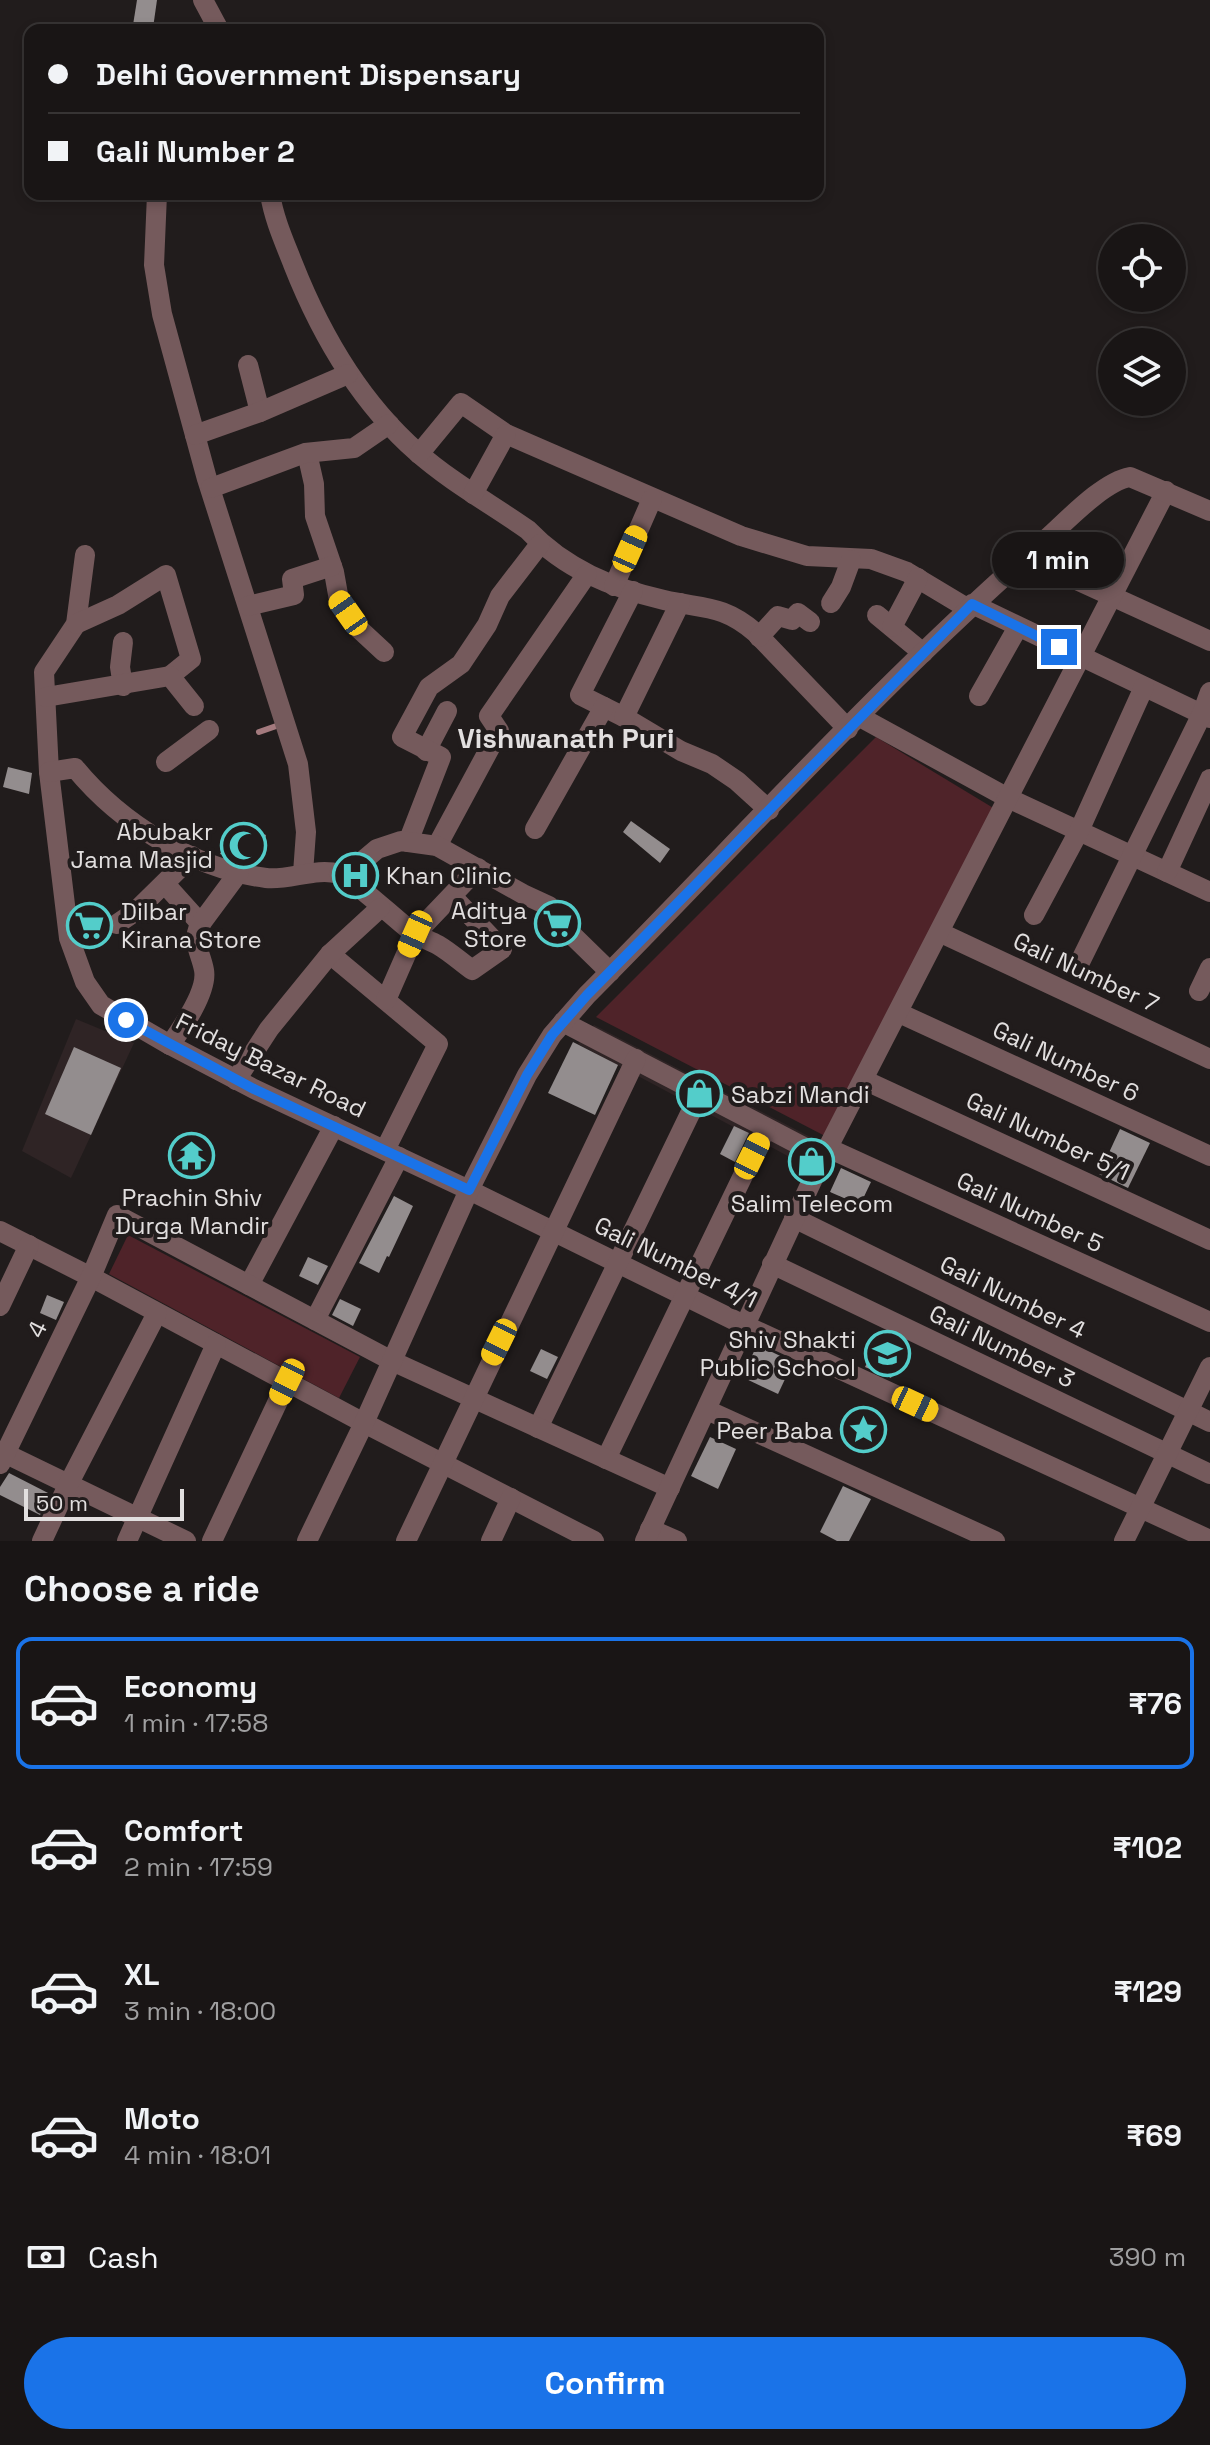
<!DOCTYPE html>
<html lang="en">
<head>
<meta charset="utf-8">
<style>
  :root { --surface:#191515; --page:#221e1e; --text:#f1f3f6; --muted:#9f9fa0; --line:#373434; --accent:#1a73e8 }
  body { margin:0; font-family:"Space Grotesk",sans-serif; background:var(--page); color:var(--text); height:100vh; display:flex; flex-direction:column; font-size:30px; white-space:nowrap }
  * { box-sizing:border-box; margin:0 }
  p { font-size:26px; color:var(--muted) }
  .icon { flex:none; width:44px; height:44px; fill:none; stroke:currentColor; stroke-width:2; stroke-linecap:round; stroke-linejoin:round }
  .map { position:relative; height:1541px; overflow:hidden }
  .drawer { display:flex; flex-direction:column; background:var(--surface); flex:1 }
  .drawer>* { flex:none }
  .hud { position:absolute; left:24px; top:24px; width:800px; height:176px; border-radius:16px; box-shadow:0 4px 12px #0003,0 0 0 2px var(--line); display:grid; align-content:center; height:176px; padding:0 24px; background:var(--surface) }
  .buttons { position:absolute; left:1098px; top:224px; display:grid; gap:16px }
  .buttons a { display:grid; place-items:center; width:88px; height:88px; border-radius:50%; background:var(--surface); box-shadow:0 4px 12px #0003,0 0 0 2px var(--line); font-size:40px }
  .scale { position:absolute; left:24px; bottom:20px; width:160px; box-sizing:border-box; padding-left:8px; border:4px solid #e2dfdf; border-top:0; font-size:22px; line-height:28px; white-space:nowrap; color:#e2dfdf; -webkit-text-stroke:6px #211c1c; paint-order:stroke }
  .end { position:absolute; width:36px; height:36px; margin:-18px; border:10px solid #1a73e8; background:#fff; box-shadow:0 0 0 4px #fff }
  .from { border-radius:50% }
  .bubble { position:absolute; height:56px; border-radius:28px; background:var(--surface); box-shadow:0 4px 12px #0003,0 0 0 2px var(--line); font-size:26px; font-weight:700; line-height:56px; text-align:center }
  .car { position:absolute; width:24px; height:48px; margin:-24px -12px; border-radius:10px; box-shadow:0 0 6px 2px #0007; background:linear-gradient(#f5c518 24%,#345 0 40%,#f5c518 0 76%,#345 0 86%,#f5c518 0) }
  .hud b { display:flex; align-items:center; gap:28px; height:76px; font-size:30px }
  .hud b+b { border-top:2px solid var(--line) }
  .hud i { width:20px; height:20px; background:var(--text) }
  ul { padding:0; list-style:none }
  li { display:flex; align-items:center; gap:24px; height:132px; margin:0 16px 12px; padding:0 8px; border:4px solid transparent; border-radius:16px }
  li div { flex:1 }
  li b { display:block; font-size:30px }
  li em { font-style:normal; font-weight:700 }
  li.on { border-color:var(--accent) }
  li>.icon { width:72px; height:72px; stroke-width:1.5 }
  h2 { padding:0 24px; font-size:36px; line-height:96px }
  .pay { display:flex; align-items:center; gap:20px; height:88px; padding:0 24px; font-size:30px }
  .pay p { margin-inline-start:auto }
  .primary-button { display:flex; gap:16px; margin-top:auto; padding:16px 24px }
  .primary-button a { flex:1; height:92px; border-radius:48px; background:var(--accent); color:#fff; font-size:32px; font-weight:700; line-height:92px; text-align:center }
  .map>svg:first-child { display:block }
</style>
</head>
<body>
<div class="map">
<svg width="1210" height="1541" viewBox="0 0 1210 1541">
  <rect width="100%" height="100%" fill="#211c1c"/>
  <!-- built -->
  <g fill="#2f2425">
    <polygon points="76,1019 134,1043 71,1178 22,1151"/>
    <polygon points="594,1025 824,1144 812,1169 578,1044"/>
  </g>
  <!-- green -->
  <g fill="#4f2329">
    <polygon points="876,737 995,809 825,1136 596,1017"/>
    <polygon points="128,1235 360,1357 339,1398 109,1274"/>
  </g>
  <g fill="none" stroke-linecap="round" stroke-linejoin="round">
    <!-- stream -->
    <polyline stroke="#a47a7e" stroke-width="6" points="259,732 282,724"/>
  </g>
  <!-- building -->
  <g fill="#938d8e">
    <polygon points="137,0 157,0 153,28 133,25"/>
    <polygon points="8,767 32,773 29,794 3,787"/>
    <polygon points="631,821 670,849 660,863 623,832"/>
    <polygon points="237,824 266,835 259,863 220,854"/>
    <polygon points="573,1042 618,1065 595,1115 548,1093"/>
    <polygon points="74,1047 121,1068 91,1135 45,1114"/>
    <polygon points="734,1126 749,1133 735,1162 720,1154"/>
    <polygon points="1120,1129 1150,1143 1128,1188 1099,1174"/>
    <polygon points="841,1168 871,1182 860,1205 830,1192"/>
    <polygon points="394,1196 413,1206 389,1257 387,1256 379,1273 359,1263"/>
    <polygon points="308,1257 328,1266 318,1285 299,1276"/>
    <polygon points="47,1295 64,1302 56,1320 40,1313"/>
    <polygon points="340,1299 361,1309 353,1326 332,1315"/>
    <polygon points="883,1331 907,1343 891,1378 865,1367"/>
    <polygon points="757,1345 793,1362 778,1394 742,1377"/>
    <polygon points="541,1349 558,1357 547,1379 530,1371"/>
    <polygon points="710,1437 736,1449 718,1489 691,1476"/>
    <polygon points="9,1473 50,1494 40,1515 0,1495 0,1487"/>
    <polygon points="843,1486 871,1499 849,1541 837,1541 820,1532"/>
  </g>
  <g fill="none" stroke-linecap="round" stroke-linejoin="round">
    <!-- minor -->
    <g stroke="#755a5c" stroke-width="20">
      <polyline points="203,0 218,28 217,30"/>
      <polyline points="157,194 154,265 162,314 207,479 298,764 306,832 303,873"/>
      <path d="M270,194C274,219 284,241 293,264C321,335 359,401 417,452C451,482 491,504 528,530C565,569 612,588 664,600C702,609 723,604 756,633L848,729"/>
      <polyline points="248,365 260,412"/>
      <polyline points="195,435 260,412 348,374"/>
      <polyline points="307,453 314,484 315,516 334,572 339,600 357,627 384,652"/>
      <polyline points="419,454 461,403 506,434 741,536 807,556 871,559 907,572 967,608"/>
      <polyline points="211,488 305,453 354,448 389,424"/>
      <polyline points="473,494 506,434"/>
      <polyline points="85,555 76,624 44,672 49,772 69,938 85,982 101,1005 170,1045 254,1089 469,1190 746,1326 1210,1540"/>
      <polyline points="1026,557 1210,641"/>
      <polyline points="614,586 652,499"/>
      <polyline points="633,591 580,695 624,717 681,751 712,764 737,781 769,810"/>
      <polyline points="831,603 841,587 851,560"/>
      <polyline points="972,604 1210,718"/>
      <polyline points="248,606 294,595 292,579 332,566"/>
      <polyline points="877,615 923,653"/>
      <polyline points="76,624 118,605 166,575 191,659 170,676"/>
      <polyline points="892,627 918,578"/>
      <polyline points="759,637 778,616 792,620 798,613 810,622"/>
      <polyline points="123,642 120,667 123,686"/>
      <polyline points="979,696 1018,627"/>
      <polyline points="46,697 170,676 194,706"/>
      <polyline points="624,717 680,603"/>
      <polyline points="860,717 1008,798 1210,892"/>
      <polyline points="426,751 447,711"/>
      <polyline points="166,762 209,730"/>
      <path d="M49,772L75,768C121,824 194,869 266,878C288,881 317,867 339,874C353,879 395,919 411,931C419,937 429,940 438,945C450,952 461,962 472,970L502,949L452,896"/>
      <polyline points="535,829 604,707"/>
      <polyline points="408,842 441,757 402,737 429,687 461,664 487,625 500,596 540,544"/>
      <polyline points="437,846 499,731 489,716 587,574"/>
      <polyline points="1167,872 1210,779"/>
      <polyline points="339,874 358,865 377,849 401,841 437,846 523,894 549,906 568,931 610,972"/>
      <polyline points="165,884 201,924"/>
      <polyline points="1034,915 1079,831 1144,687"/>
      <polyline points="117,924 136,911 192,856"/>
      <polyline points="941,933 1210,1059"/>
      <polyline points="330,954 438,1044 385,1150"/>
      <polyline points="1079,964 1202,714 1210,692"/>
      <polyline points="1199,991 1210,968"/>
      <polyline points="386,1000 415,934 478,868"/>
      <polyline points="899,1013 1210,1156"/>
      <polyline points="563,1022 823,1157"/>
      <path d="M170,1045C182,1028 208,991 204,970C201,953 192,944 199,926L239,872"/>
      <polyline points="236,1080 269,1029 330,954 380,908"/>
      <polyline points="864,1080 1210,1240"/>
      <polyline points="828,1148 1210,1322"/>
      <polyline points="794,1218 1210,1422"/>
      <polyline points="0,1231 91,1277 364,1423 594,1541"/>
      <polyline points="772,1264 1210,1474"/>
      <polyline points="249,1285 334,1126"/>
      <polyline points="0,1306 29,1245"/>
      <polyline points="315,1320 399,1157"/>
      <polyline points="707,1410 995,1541"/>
      <polyline points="538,1428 700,1093"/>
      <polyline points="0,1451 186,1541"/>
      <polyline points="606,1459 766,1128"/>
      <polyline points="0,1464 91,1277 117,1215 392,1361 670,1488"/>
      <polyline points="650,1529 677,1541"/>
      <polyline points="42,1541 69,1483 157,1313"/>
      <polyline points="127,1541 216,1344"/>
      <polyline points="212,1541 287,1382"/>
      <polyline points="406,1541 636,1059"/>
      <polyline points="491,1541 511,1498"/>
      <polyline points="645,1541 823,1157 1166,491"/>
      <polyline points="1124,1541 1210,1367"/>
    </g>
    <!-- tertiary -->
    <path stroke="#755a5c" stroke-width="20" d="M307,1541L364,1423L469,1190L527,1075L552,1035L587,995C738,843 882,682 1043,542C1065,523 1102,482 1130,477L1210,511"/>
  </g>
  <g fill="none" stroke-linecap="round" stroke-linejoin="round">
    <!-- route -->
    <polyline stroke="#1a73e8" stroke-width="10" points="126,1020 254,1089 469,1190 527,1075 552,1035 587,995 972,604 1059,647"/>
  </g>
  <!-- icons -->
  <defs>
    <symbol id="mosque-ring" viewBox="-11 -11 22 22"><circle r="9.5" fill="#211c1c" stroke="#53cdca" stroke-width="1.5"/><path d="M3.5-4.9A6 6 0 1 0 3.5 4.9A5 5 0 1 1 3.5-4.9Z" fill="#53cdca"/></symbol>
    <symbol id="hospital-ring" viewBox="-11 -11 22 22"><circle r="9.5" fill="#211c1c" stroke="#53cdca" stroke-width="1.5"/><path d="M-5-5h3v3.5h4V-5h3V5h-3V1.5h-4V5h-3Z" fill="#53cdca"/></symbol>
    <symbol id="supermarket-ring" viewBox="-11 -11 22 22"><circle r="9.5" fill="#211c1c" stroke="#53cdca" stroke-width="1.5"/><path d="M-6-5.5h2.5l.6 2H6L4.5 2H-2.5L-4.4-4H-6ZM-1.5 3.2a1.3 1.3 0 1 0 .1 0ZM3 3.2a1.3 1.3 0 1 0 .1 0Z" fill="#53cdca"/></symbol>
    <symbol id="shop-ring" viewBox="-11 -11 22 22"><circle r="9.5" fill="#211c1c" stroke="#53cdca" stroke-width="1.5"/><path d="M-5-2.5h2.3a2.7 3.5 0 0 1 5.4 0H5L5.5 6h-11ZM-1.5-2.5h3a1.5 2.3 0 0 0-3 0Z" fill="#53cdca"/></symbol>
    <symbol id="temple-ring" viewBox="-11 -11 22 22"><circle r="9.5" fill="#211c1c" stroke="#53cdca" stroke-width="1.5"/><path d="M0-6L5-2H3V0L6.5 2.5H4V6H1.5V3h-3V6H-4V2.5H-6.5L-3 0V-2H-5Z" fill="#53cdca"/></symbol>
    <symbol id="school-ring" viewBox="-11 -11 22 22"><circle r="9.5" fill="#211c1c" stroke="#53cdca" stroke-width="1.5"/><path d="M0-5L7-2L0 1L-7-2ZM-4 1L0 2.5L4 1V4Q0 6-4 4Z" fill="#53cdca"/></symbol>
    <symbol id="sight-ring" viewBox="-11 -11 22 22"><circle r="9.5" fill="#211c1c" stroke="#53cdca" stroke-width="1.5"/><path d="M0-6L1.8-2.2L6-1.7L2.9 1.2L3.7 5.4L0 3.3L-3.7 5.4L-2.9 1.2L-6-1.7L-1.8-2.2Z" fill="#53cdca"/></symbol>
  </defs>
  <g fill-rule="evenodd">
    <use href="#mosque-ring" x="218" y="820" width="51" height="51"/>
    <use href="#hospital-ring" x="330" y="850" width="51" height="51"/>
    <use href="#supermarket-ring" x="532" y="898" width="51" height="51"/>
    <use href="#supermarket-ring" x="64" y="900" width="51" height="51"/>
    <use href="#shop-ring" x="674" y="1068" width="51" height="51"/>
    <use href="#temple-ring" x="166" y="1130" width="51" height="51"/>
    <use href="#shop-ring" x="786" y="1136" width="51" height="51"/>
    <use href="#school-ring" x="862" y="1328" width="51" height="51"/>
    <use href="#sight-ring" x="838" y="1404" width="51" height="51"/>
  </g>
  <g text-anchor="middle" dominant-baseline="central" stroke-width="8" stroke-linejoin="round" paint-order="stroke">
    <!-- poi labels -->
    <g font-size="24" fill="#e2dfdf" stroke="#211c1c" text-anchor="end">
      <text x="213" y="831">Abubakr<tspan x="213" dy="28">Jama Masjid</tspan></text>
      <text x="386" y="875" text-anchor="start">Khan Clinic</text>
      <text x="527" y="910">Aditya<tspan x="527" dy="28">Store</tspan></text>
      <text x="121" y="911" text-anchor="start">Dilbar<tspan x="121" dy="28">Kirana Store</tspan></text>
      <text x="731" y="1094" text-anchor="start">Sabzi Mandi</text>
      <text x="192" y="1197" text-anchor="middle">Prachin Shiv<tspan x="192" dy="28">Durga Mandir</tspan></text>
      <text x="812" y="1203" text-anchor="middle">Salim Telecom</text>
      <text x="856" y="1339">Shiv Shakti<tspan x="856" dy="28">Public School</tspan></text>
      <text x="833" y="1430">Peer Baba</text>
    </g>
    <!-- street labels -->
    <g font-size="24" fill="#e2dfdf" stroke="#211c1c">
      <text transform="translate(1086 972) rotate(25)">Gali Number 7</text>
      <text transform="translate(1066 1061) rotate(25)">Gali Number 6</text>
      <text transform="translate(271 1065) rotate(26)">Friday Bazar Road</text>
      <text transform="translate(1048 1136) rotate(25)">Gali Number 5/1</text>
      <text transform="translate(1030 1212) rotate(25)">Gali Number 5</text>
      <text transform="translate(676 1262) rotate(26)">Gali Number 4/1</text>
      <text transform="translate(1013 1297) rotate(26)">Gali Number 4</text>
      <text transform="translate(37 1329) rotate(-64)">4</text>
      <text transform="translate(1002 1346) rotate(26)">Gali Number 3</text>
    </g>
    <!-- quarter labels -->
    <g font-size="28" font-weight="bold" fill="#e2dfdf" stroke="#211c1c">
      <text x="566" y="738">Vishwanath Puri</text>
    </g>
  </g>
</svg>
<div class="buttons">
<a><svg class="icon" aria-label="locate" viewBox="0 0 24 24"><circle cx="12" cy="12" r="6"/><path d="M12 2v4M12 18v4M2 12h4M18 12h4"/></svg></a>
<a><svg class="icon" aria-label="layers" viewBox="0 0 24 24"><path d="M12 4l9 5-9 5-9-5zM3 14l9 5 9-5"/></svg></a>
</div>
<div class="scale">50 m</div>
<i class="end from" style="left:126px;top:1020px"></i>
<i class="end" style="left:1059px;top:647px"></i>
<div class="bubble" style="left:992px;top:532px;width:132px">1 min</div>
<i class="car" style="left:630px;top:549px;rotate:24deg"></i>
<i class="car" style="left:348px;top:613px;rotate:325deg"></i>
<i class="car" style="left:415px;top:934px;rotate:204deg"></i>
<i class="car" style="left:752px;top:1156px;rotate:26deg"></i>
<i class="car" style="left:499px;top:1342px;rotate:206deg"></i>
<i class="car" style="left:287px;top:1382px;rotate:206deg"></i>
<i class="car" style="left:915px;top:1404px;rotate:115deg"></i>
<div class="hud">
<b><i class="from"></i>Delhi Government Dispensary</b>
<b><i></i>Gali Number 2</b>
</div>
</div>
<section class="drawer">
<h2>Choose a ride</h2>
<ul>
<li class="on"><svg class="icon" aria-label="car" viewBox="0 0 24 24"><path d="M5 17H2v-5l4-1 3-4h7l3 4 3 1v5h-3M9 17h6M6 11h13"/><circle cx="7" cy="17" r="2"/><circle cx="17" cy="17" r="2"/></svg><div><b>Economy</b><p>1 min · 17:58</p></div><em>₹76</em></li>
<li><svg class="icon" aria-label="car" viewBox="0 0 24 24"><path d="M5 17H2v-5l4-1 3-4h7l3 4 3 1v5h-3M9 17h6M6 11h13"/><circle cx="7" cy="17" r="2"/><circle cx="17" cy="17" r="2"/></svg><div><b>Comfort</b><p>2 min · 17:59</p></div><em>₹102</em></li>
<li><svg class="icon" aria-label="car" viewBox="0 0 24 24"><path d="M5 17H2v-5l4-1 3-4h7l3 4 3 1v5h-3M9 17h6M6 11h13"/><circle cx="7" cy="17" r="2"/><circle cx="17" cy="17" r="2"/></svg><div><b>XL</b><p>3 min · 18:00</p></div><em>₹129</em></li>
<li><svg class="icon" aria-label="car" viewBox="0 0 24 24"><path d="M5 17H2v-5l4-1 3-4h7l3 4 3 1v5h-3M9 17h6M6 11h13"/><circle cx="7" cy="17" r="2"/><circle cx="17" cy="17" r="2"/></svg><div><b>Moto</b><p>4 min · 18:01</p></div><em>₹69</em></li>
</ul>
<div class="pay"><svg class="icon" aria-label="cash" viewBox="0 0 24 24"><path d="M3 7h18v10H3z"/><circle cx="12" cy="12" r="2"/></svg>Cash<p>390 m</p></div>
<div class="primary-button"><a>Confirm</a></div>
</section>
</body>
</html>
